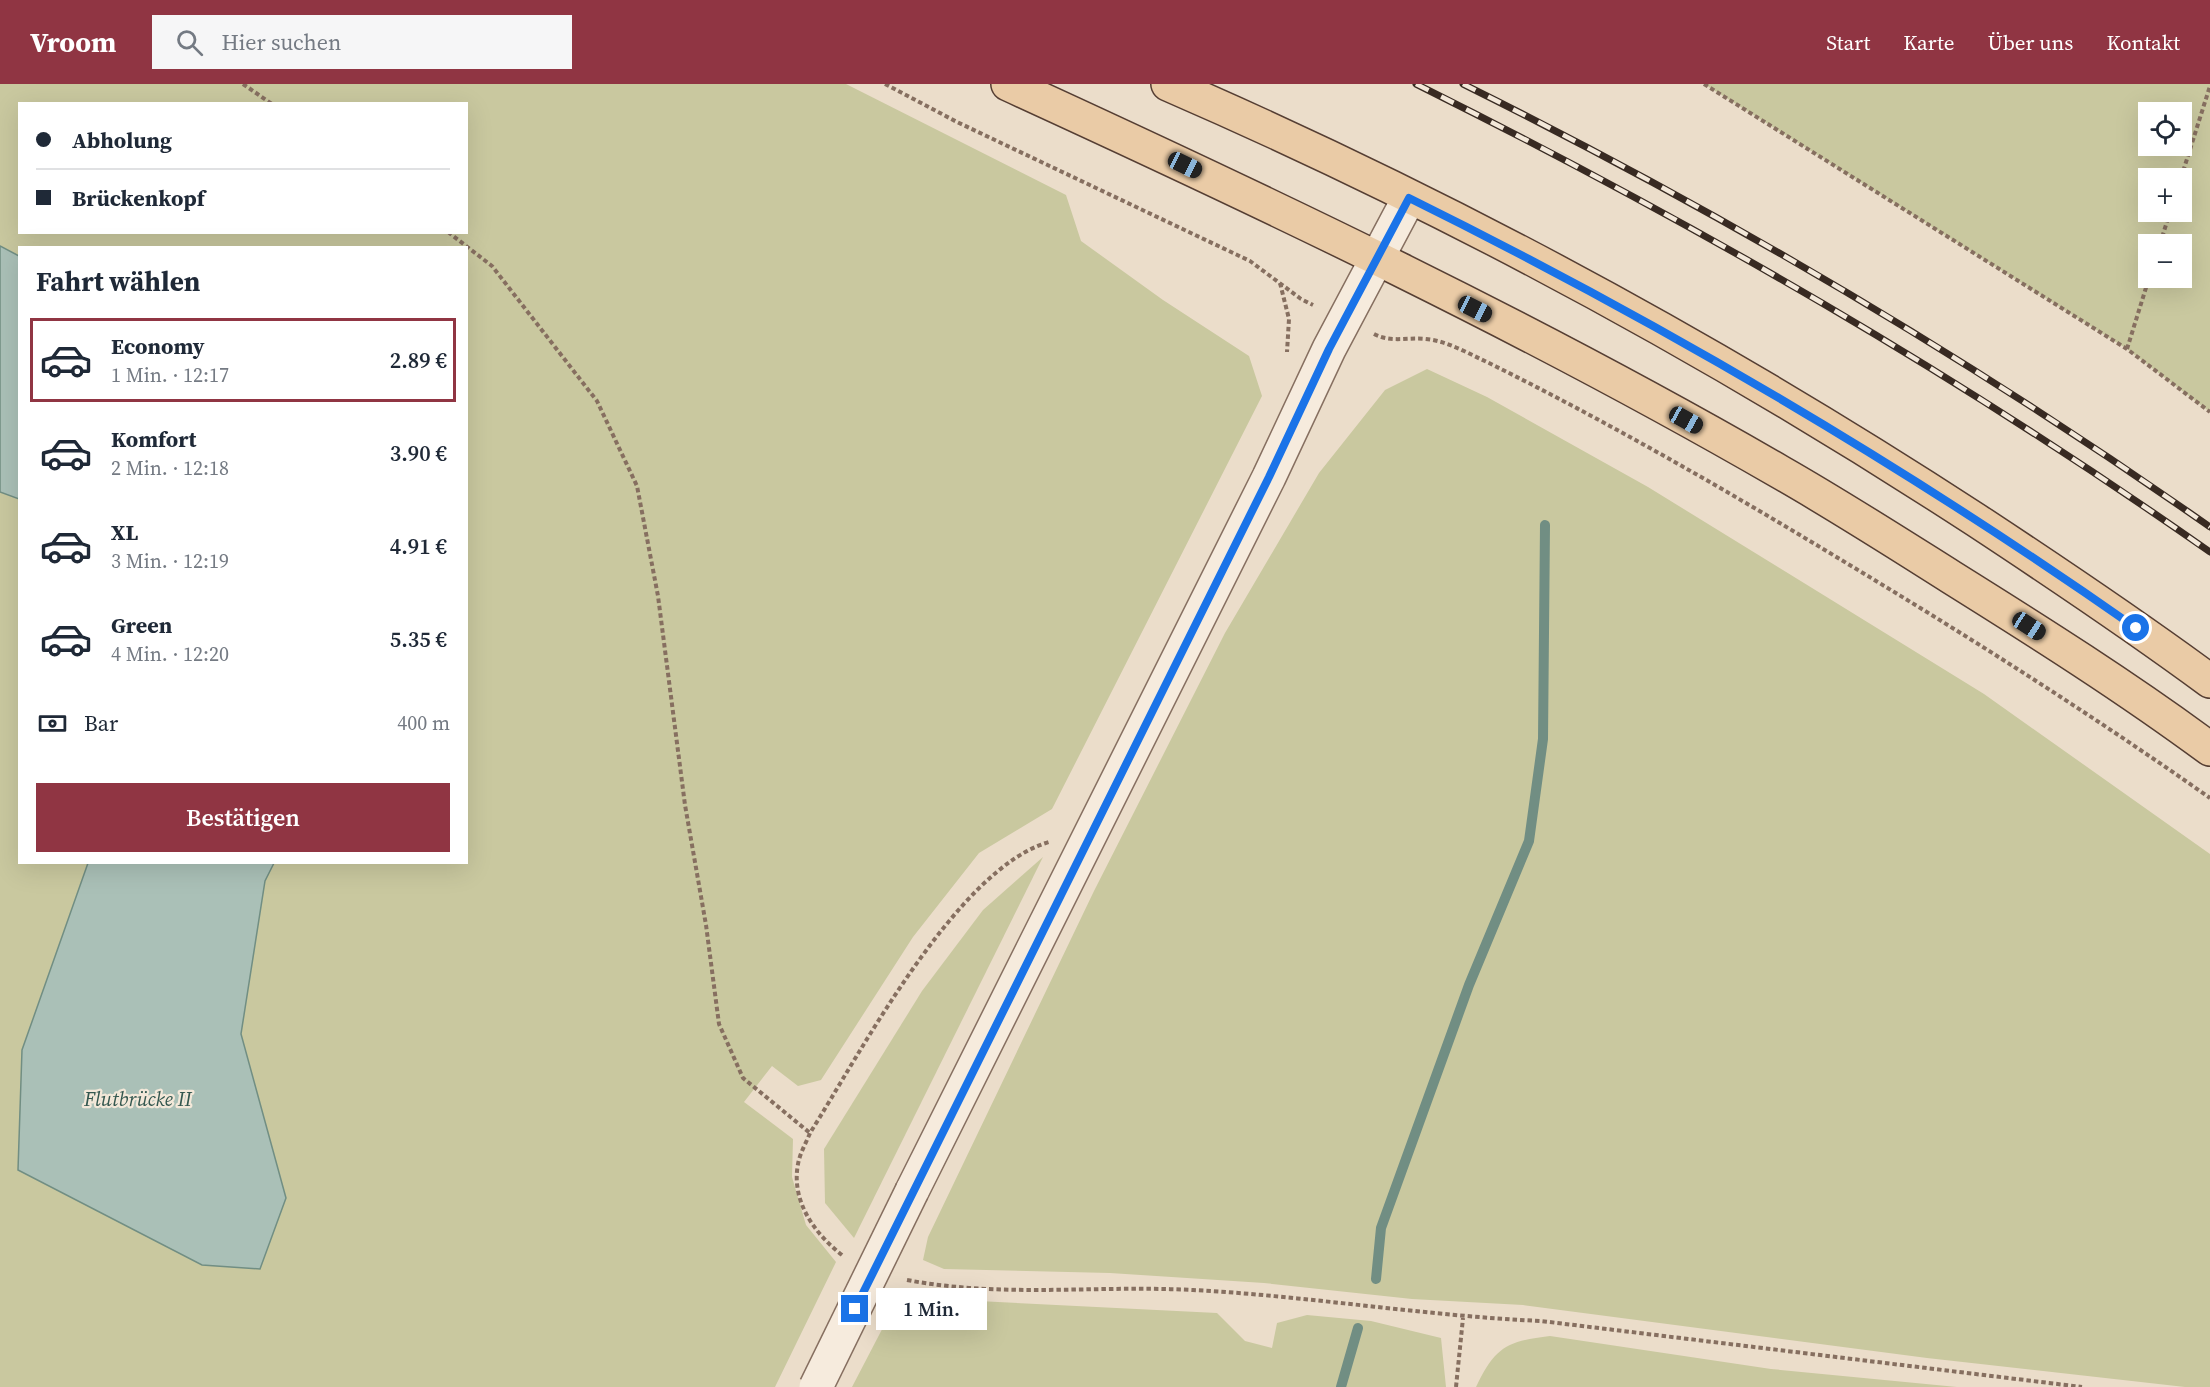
<!DOCTYPE html>
<html lang="de">
<head>
<meta charset="utf-8">
<style>
  :root { --surface:#fff; --page:#f6f6f7; --text:#1f2937; --muted:#747a83; --line:#e0e1e3; --accent:#903543 }
  body { margin:0; font-family:"Source Serif 4",serif; background:var(--page); color:var(--text); height:100vh; display:flex; flex-direction:column; font-size:22px; white-space:nowrap }
  * { box-sizing:border-box; margin:0 }
  p { font-size:20px; color:var(--muted) }
  .icon { flex:none; width:33px; height:33px; fill:none; stroke:currentColor; stroke-width:2; stroke-linecap:round; stroke-linejoin:round }
  .map { position:relative; flex:1; overflow:hidden }
  .side { position:absolute; left:18px; top:162px; width:450px; height:618px; display:flex; flex-direction:column; background:var(--surface); border-radius:0px; box-shadow:0 6px 24px #0002 }
  .side>* { flex:none }
  .guide { position:absolute; left:18px; top:18px; width:450px; height:132px; border-radius:0px; box-shadow:0 6px 24px #0002; display:grid; align-content:center; height:132px; padding:0 18px; background:var(--surface) }
  .fabs { position:absolute; left:2138px; top:18px; display:grid; gap:12px }
  .fabs a { display:grid; place-items:center; width:54px; height:54px; border-radius:0px; background:var(--surface); box-shadow:0 6px 24px #0002; font-size:30px }
  .end { position:absolute; width:27px; height:27px; margin:-14px; border:8px solid #1a73e8; background:#fff; box-shadow:0 0 0 3px #fff }
  .from { border-radius:50% }
  .bubble { position:absolute; height:42px; border-radius:0px; background:var(--surface); box-shadow:0 6px 24px #0002; font-size:20px; font-weight:600; line-height:42px; text-align:center }
  .car { position:absolute; width:18px; height:36px; margin:-18px -9px; border-radius:8px; box-shadow:0 0 4px 2px #0007; background:linear-gradient(#222 24%,#8ab4d8 0 40%,#222 0 76%,#8ab4d8 0 86%,#222 0) }
  .guide b { display:flex; align-items:center; gap:21px; height:57px; font-size:22px }
  .guide b+b { border-top:2px solid var(--line) }
  .guide i { width:15px; height:15px; background:var(--text) }
  ul { padding:0; list-style:none }
  li { display:flex; align-items:center; gap:18px; height:84px; margin:0 12px 9px; padding:0 6px; border:3px solid transparent; border-radius:0px }
  li div { flex:1 }
  li b { display:block; font-size:22px }
  li em { font-style:normal; font-weight:600 }
  li.current { border-color:var(--accent) }
  li>.icon { width:54px; height:54px; stroke-width:1.5 }
  h2 { padding:0 18px; font-size:27px; line-height:72px }
  .pay { display:flex; align-items:center; gap:15px; height:66px; padding:0 18px; font-size:22px }
  .pay p { margin-inline-start:auto }
  .action { display:flex; gap:12px; margin-top:auto; padding:12px 18px }
  .action a { flex:1; height:69px; border-radius:0px; background:var(--accent); color:#fff; font-size:24px; font-weight:600; line-height:69px; text-align:center }
  header { display:flex; align-items:center; gap:36px; box-sizing:border-box; height:84px; padding:0 30px; background:var(--accent); color:#fff }
  header strong { font-size:28px }
  nav { display:flex; gap:33px; margin-inline-start:auto; font-size:21px }
  .search { width:420px; height:54px; background:var(--page); display:flex; align-items:center; gap:15px; box-sizing:border-box; padding:0 21px; border-radius:0px; color:var(--muted); font-size:22px }
  .map>svg:first-child { display:block }
</style>
</head>
<body>
<header>
<strong>Vroom</strong>
<div class="search"><svg class="icon" aria-label="search" viewBox="0 0 24 24"><circle cx="10" cy="10" r="6"/><path d="M15 15l6 6"/></svg>Hier suchen</div>
<nav><a>Start</a><a>Karte</a><a>Über uns</a><a>Kontakt</a></nav>
</header>
<div class="map">
<svg width="2210" height="1303" viewBox="0 0 2210 1303">
  <rect width="100%" height="100%" fill="#ebddca"/>
  <!-- green -->
  <g fill="#c9c89f" fill-rule="evenodd">
    <path d="M0,0H846L1066,111L1081,157L1163,216L1249,272L1262,312L1052,725L979,769L913,853L821,996L798,1002L772,982L744,1018L793,1055L792,1093L806,1141L836,1178L775,1303H0V408L19,415L20,778L88,779L22,966L286,1114L241,950L265,797L274,779L466,778V164H20L19,172L0,162ZM20,20H466V148H20Z"/>
    <path d="M1704,0H2210V328L2127,265ZM2148,28H2181V62H2148ZM2148,94H2181V128H2148ZM2148,160H2181V194H2148Z"/>
    <polygon points="1427,285 1487,313 1648,403 1984,610 2210,770 2210,1303 2185,1303 1927,1274 1523,1221 1412,1215 1264,1199 1110,1189 944,1185 923,1176 928,1153 1094,807 1225,549 1319,389 1385,306"/>
    <polygon points="1043,773 854,1154 825,1119 824,1065 922,907 983,826"/>
    <polygon points="903,1205 978,1217 1217,1229 1245,1257 1272,1264 1277,1239 1307,1231 1371,1237 1441,1254 1446,1303 852,1303"/>
    <path d="M1550,1252L1771,1285L1957,1303H1476C1495,1263 1507,1257 1550,1252Z"/>
  </g>
  <!-- water -->
  <g fill="#aac0b7" stroke="#718e83" stroke-width="1.5">
    <polygon points="0,162 19,172 19,415 0,408"/>
    <polygon points="88,779 274,779 265,797 241,950 286,1114 260,1185 202,1181 18,1086 22,966"/>
  </g>
  <g fill="none" stroke-linecap="round" stroke-linejoin="round">
    <!-- stream -->
    <g stroke="#718e83" stroke-width="10">
      <polyline points="1376,1195 1381,1144 1469,901 1529,757 1543,655 1545,441"/>
      <polyline points="1341,1303 1358,1244"/>
    </g>
    <defs>
      <polyline id="minor" points="912,1107 1269,393 1329,265 1409,114"/>
      <g id="major">
        <path d="M1008,0C1270,120 1531,244 1780,388C1838,421 1894,457 1951,493C2039,548 2126,603 2210,665"/>
        <path d="M1168,0C1449,122 1720,269 1976,436C2055,488 2134,541 2210,597"/>
      </g>
    </defs>
    <!-- minor casing -->
    <use href="#minor" stroke="#866f60" stroke-width="36"/>
    <!-- major casing -->
    <use href="#major" stroke="#553e33" stroke-width="36"/>
    <!-- path -->
    <g stroke="#866f60" stroke-width="4" stroke-dasharray="4.5 3" stroke-linecap="butt">
      <polyline points="243,0 272,20"/>
      <polyline points="885,0 957,38 1250,177 1301,215 1313,221"/>
      <polyline points="1704,0 2127,265 2210,328"/>
      <polyline points="2181,94 2210,2"/>
      <polyline points="448,148 492,182 597,317 637,402 658,512 685,721 706,841 719,940 743,994 810,1049"/>
      <polyline points="2160,160 2170,128"/>
      <polyline points="1280,199 1289,235 1287,268"/>
      <path d="M1374,250C1391,259 1407,253 1426,255C1448,257 1469,270 1489,279C1612,340 1731,409 1848,480C1971,554 2092,631 2210,714"/>
      <polyline points="2127,265 2149,194"/>
      <path d="M842,1171C814,1149 791,1117 798,1080C800,1069 806,1059 810,1049C860,970 957,784 1049,758"/>
      <path d="M907,1196C1001,1214 1097,1201 1193,1206C1309,1212 1425,1232 1541,1237L2082,1303"/>
      <polyline points="1456,1303 1463,1234"/>
    </g>
    <!-- minor -->
    <use href="#minor" stroke="#f6ebdd" stroke-width="33"/>
    <!-- major -->
    <use href="#major" stroke="#eacba6" stroke-width="33"/>
    <defs>
      <g id="rail">
        <path d="M1416,0C1695,139 1955,289 2210,468"/>
        <path d="M1463,0C1723,129 1972,276 2210,443"/>
      </g>
    </defs>
    <!-- rail casing -->
    <use href="#rail" stroke="#382a22" stroke-width="7"/>
    <!-- rail -->
    <use href="#rail" stroke="#f3e8d9" stroke-width="4.5" stroke-dasharray="14" stroke-linecap="butt"/>
    <defs>
      <polyline id="minor-bridge" points="816,1303 912,1107"/>
    </defs>
    <!-- minor-bridge casing -->
    <use href="#minor-bridge" stroke="#866f60" stroke-width="36" stroke-linecap="butt"/>
    <!-- minor-bridge -->
    <use href="#minor-bridge" stroke="#f6ebdd" stroke-width="33"/>
  </g>
  <g fill="none" stroke-linecap="round" stroke-linejoin="round">
    <!-- route -->
    <path stroke="#1a73e8" stroke-width="8" d="M855,1225L1269,393L1329,265L1409,114C1662,239 1905,382 2136,544"/>
  </g>
  <g text-anchor="middle" dominant-baseline="central" stroke-width="4.5" stroke-linejoin="round" paint-order="stroke">
    <!-- water labels -->
    <g font-size="20" font-style="italic" fill="#33574f" stroke="#f3e8d9">
      <text x="138" y="1015">Flutbrücke II</text>
    </g>
  </g>
</svg>
<div class="fabs">
<a><svg class="icon" aria-label="locate" viewBox="0 0 24 24"><circle cx="12" cy="12" r="6"/><path d="M12 2v4M12 18v4M2 12h4M18 12h4"/></svg></a>
<a>+</a>
<a>−</a>
</div>
<i class="end from" style="left:2136px;top:544px"></i>
<i class="end" style="left:855px;top:1225px"></i>
<div class="bubble" style="left:876px;top:1204px;width:111px">1 Min.</div>
<i class="car" style="left:1185px;top:81px;rotate:116deg"></i>
<i class="car" style="left:1475px;top:225px;rotate:117deg"></i>
<i class="car" style="left:1686px;top:336px;rotate:119deg"></i>
<i class="car" style="left:2029px;top:542px;rotate:123deg"></i>
<div class="guide">
<b><i class="from"></i>Abholung</b>
<b><i></i>Brückenkopf</b>
</div>
<section class="side">
<h2>Fahrt wählen</h2>
<ul>
<li class="current"><svg class="icon" aria-label="car" viewBox="0 0 24 24"><path d="M5 17H2v-5l4-1 3-4h7l3 4 3 1v5h-3M9 17h6M6 11h13"/><circle cx="7" cy="17" r="2"/><circle cx="17" cy="17" r="2"/></svg><div><b>Economy</b><p>1 Min. · 12:17</p></div><em>2.89 €</em></li>
<li><svg class="icon" aria-label="car" viewBox="0 0 24 24"><path d="M5 17H2v-5l4-1 3-4h7l3 4 3 1v5h-3M9 17h6M6 11h13"/><circle cx="7" cy="17" r="2"/><circle cx="17" cy="17" r="2"/></svg><div><b>Komfort</b><p>2 Min. · 12:18</p></div><em>3.90 €</em></li>
<li><svg class="icon" aria-label="car" viewBox="0 0 24 24"><path d="M5 17H2v-5l4-1 3-4h7l3 4 3 1v5h-3M9 17h6M6 11h13"/><circle cx="7" cy="17" r="2"/><circle cx="17" cy="17" r="2"/></svg><div><b>XL</b><p>3 Min. · 12:19</p></div><em>4.91 €</em></li>
<li><svg class="icon" aria-label="car" viewBox="0 0 24 24"><path d="M5 17H2v-5l4-1 3-4h7l3 4 3 1v5h-3M9 17h6M6 11h13"/><circle cx="7" cy="17" r="2"/><circle cx="17" cy="17" r="2"/></svg><div><b>Green</b><p>4 Min. · 12:20</p></div><em>5.35 €</em></li>
</ul>
<div class="pay"><svg class="icon" aria-label="cash" viewBox="0 0 24 24"><path d="M3 7h18v10H3z"/><circle cx="12" cy="12" r="2"/></svg>Bar<p>400 m</p></div>
<div class="action"><a>Bestätigen</a></div>
</section>
</div>
</body>
</html>
